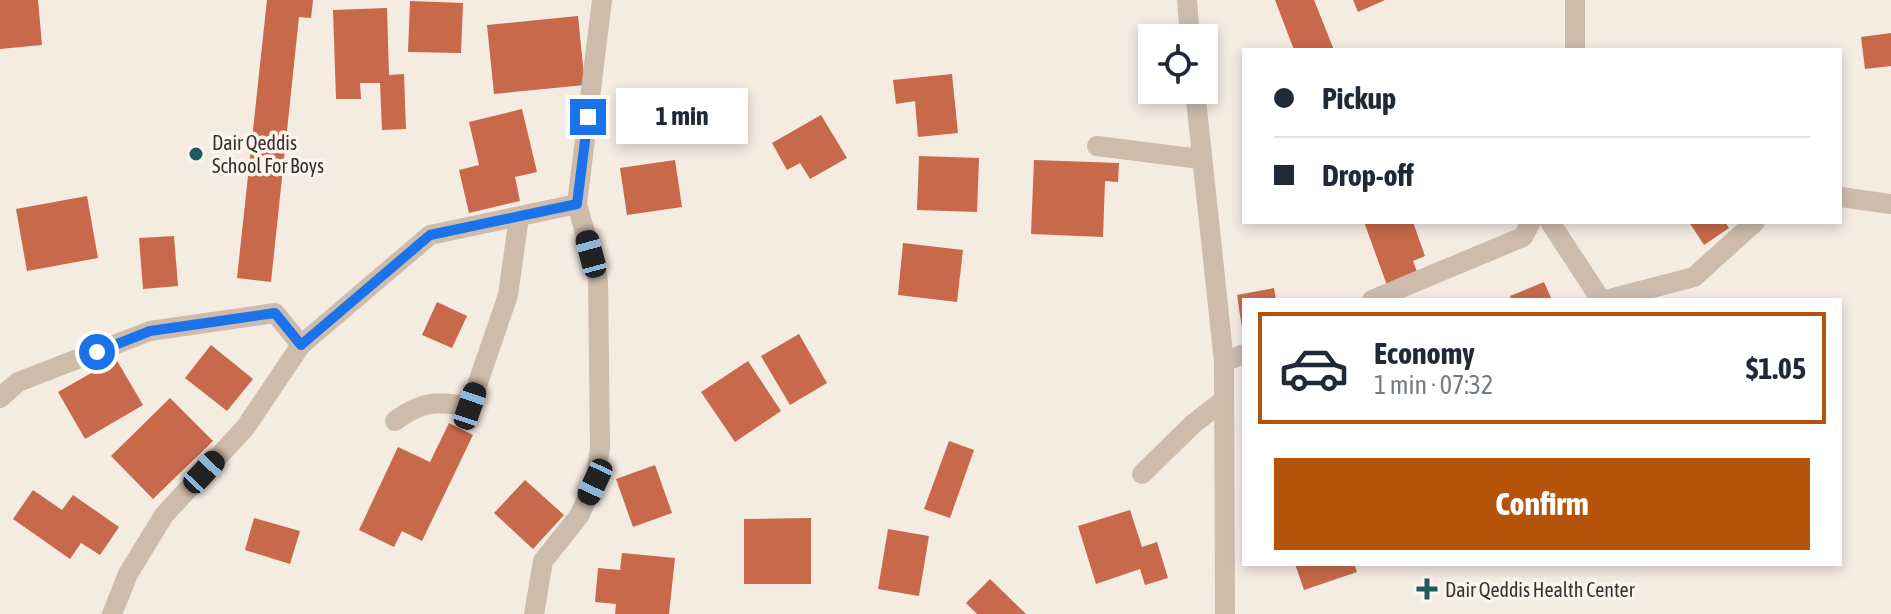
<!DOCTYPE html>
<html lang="en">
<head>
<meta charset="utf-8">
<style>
  :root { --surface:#fff; --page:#f6f6f7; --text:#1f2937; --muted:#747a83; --line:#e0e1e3; --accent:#b45309 }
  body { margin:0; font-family:"Asap Condensed",sans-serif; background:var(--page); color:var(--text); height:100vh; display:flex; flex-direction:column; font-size:30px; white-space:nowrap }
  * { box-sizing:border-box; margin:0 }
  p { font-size:26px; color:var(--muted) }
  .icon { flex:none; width:44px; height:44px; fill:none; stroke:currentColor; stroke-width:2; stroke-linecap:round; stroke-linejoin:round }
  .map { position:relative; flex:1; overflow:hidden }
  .sheet { position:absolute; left:1242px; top:298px; width:600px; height:268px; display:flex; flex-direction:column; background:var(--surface); border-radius:0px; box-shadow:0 4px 12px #0003 }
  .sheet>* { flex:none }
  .guide { position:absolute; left:1242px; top:48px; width:600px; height:176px; border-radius:0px; box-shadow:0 4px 12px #0003; display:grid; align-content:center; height:176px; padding:0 32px; background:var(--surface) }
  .buttons { position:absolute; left:1138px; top:24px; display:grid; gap:16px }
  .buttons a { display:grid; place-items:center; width:80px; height:80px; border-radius:0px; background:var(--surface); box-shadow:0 4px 12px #0003; font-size:40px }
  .end { position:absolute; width:36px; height:36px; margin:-18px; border:10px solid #1a73e8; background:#fff; box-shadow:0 0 0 4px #fff }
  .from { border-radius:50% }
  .bubble { position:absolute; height:56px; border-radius:0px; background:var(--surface); box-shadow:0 4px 12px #0003; font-size:26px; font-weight:700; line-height:56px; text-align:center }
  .car { position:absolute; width:24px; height:48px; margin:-24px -12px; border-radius:10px; box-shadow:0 0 6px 2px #0007; background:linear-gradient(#222 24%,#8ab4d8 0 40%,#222 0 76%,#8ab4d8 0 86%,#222 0) }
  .guide b { display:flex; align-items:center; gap:28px; height:76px; font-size:30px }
  .guide b+b { border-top:2px solid var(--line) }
  .guide i { width:20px; height:20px; background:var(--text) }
  ul { padding:14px 0 0; list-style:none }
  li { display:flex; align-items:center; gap:24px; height:112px; margin:0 16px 12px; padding:0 16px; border:4px solid transparent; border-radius:0px }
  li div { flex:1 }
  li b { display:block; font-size:30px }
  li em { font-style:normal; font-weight:700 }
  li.current { border-color:var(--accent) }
  li>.icon { width:72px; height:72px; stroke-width:1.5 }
  .cta { display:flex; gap:16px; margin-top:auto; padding:16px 32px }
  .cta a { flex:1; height:92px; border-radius:0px; background:var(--accent); color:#fff; font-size:32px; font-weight:700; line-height:92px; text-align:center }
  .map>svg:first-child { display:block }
</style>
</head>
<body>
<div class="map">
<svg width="1891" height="614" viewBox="0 0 1891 614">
  <rect width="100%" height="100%" fill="#f4ebe1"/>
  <!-- building -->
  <g fill="#c8694b">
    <polygon points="0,0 38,0 42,45 0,49"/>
    <polygon points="267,0 313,0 311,18 299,17 271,282 237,278"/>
    <polygon points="1275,0 1314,0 1334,50 1294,50"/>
    <polygon points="1353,0 1385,0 1358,12"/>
    <polygon points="410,1 463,3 461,53 408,52"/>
    <polygon points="387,8 389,75 404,74 406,129 382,130 380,83 360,83 361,99 336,99 333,10"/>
    <polygon points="578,16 585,85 494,94 487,25"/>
    <polygon points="1891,33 1891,66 1865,69 1861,37"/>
    <polygon points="952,74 958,133 918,137 915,101 896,104 893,80"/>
    <polygon points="522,109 537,172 515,177 520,201 469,213 459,170 479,165 469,122"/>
    <polygon points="821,115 847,158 810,179 800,163 787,170 772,143"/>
    <polygon points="919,156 979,158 977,212 917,210"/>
    <polygon points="675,160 682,207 627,215 620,168"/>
    <polygon points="1034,160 1119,163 1118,182 1105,181 1103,237 1031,234"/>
    <polygon points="87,196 98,258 27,271 16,209"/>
    <polygon points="1364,222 1413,222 1425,256 1413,261 1419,277 1388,288"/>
    <polygon points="1689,222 1725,222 1729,228 1704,245"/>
    <polygon points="174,236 178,286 143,289 139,238"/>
    <polygon points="903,243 963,250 957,302 898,295"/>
    <polygon points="1544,282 1552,300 1511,300 1510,296"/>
    <polygon points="1274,288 1276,300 1244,300 1242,328 1237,295"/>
    <polygon points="437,302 467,316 452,348 422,335"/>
    <polygon points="799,334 827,383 790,405 761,356"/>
    <polygon points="211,345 253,379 227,411 185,378"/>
    <polygon points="116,359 143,405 85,439 58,392"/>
    <polygon points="748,361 781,411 735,442 701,392"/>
    <polygon points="170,398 213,441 153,499 111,456"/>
    <polygon points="449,423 473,435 422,541 402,531 394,547 359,530 398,447 430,462"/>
    <polygon points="949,441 974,450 950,518 924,509"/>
    <polygon points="655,465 672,513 633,527 616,479"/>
    <polygon points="525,480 564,515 533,549 494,513"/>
    <polygon points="33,490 62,510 73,495 119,527 100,555 81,543 70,559 13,519"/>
    <polygon points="1130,510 1142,547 1157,542 1168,578 1145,585 1140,569 1096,584 1078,526"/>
    <polygon points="254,518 300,531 290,564 245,550"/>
    <polygon points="811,518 811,584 744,584 744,519"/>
    <polygon points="888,529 929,536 919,596 878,589"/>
    <polygon points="622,553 675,558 669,614 615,614 616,604 595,602 598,568 620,570"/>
    <polygon points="1295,564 1354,564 1357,572 1304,590"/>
    <polygon points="990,579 1026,614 977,614 966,603"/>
  </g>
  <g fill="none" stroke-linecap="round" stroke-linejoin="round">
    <!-- street -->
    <g stroke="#cdbbac" stroke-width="20">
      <polyline points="1187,0 1190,38"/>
      <polyline points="1575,0 1575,50"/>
      <polyline points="1195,90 1224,362 1225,614"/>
      <polyline points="1097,146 1200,159"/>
      <polyline points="1840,197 1891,204"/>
      <polyline points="1550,222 1601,300"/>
      <polyline points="1372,300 1523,237 1531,222"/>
      <polyline points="1606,300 1694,277 1755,222"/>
      <polyline points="1224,362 1244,354"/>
      <polyline points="0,398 18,382 150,331 275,313 301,345 430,235 577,204 602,0"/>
      <path d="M395,421C423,400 436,402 470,406L508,295L519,217"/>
      <polyline points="1142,474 1193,424 1224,400"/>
      <polyline points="112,614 128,574 164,515 245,428 301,345"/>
      <polyline points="534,614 543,561 579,516 595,482 600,448 598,279 577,204"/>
    </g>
  </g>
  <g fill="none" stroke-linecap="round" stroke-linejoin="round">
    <!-- route -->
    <polyline stroke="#1a73e8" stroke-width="10" points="97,352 150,331 275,313 301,345 430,235 577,204 588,117"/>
  </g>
  <!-- markers -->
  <g fill="#1f5a5e" stroke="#fbf5ee" stroke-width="3">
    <circle cx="196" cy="154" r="8"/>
    <path d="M1423 577h8v8h8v8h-8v8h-8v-8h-8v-8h8z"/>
  </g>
  <g text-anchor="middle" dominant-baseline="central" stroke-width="7" stroke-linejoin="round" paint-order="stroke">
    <!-- poi labels -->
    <g font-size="20" fill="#3b302b" stroke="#fbf5ee" text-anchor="start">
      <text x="212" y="142">Dair Qeddis<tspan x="212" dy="23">School For Boys</tspan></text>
      <text x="1445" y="589">Dair Qeddis Health Center</text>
    </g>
  </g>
</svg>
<div class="buttons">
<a><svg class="icon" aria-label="locate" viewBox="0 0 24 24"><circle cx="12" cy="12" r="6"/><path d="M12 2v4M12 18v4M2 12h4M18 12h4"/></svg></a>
</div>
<i class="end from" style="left:97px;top:352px"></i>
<i class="end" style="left:588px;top:117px"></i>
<div class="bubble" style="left:616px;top:88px;width:132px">1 min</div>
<i class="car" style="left:591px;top:254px;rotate:345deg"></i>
<i class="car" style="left:470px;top:406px;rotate:19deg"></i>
<i class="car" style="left:204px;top:472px;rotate:43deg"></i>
<i class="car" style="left:595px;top:482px;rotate:205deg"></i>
<div class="guide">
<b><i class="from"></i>Pickup</b>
<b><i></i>Drop-off</b>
</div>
<section class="sheet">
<ul>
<li class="current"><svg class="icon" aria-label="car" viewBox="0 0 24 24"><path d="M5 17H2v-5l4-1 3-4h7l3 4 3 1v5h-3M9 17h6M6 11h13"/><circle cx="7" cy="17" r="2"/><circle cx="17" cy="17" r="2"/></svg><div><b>Economy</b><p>1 min · 07:32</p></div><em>$1.05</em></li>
</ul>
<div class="cta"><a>Confirm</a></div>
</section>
</div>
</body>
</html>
